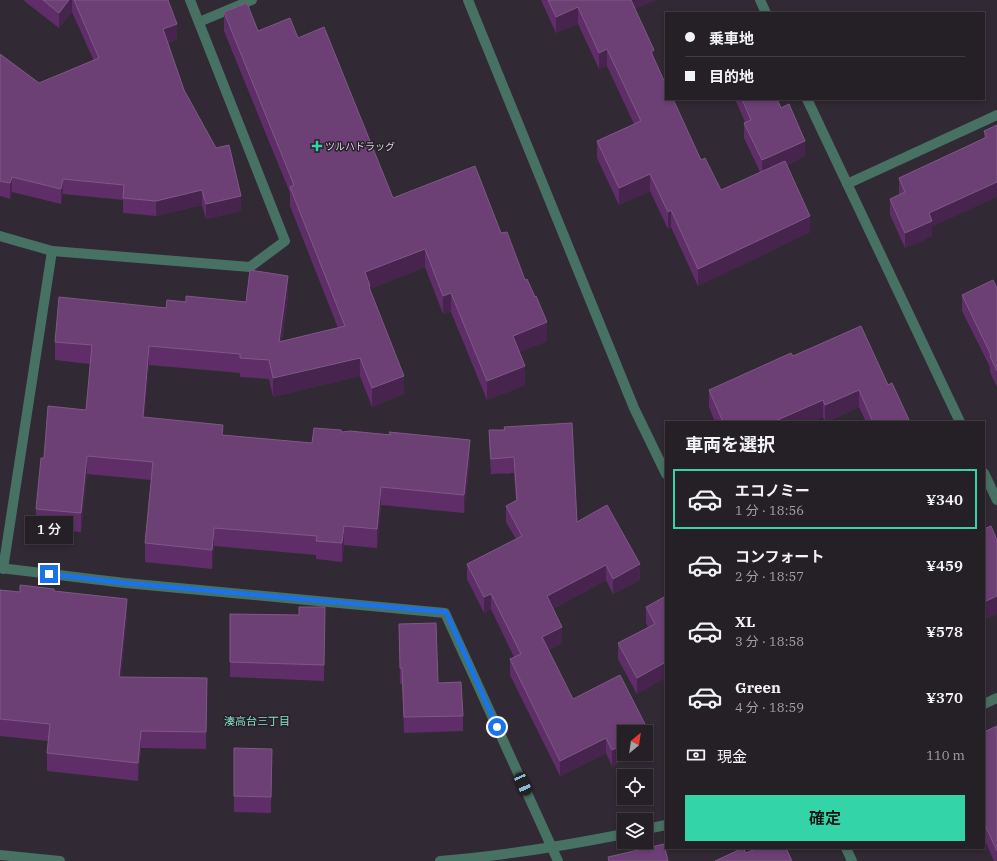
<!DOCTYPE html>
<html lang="ja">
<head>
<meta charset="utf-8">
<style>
  :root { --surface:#251f26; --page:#312c32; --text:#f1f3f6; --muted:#a3a2a7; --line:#423d43; --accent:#33d4a8 }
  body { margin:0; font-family:"IBM Plex Serif","Noto Sans JP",serif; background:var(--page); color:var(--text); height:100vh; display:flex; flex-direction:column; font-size:15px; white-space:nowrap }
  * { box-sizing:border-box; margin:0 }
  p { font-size:13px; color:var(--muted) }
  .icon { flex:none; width:22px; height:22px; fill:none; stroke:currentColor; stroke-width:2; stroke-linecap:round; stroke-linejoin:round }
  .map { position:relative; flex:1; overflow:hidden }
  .details { position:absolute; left:665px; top:421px; width:320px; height:428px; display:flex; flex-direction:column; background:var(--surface); border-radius:0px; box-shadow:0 2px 6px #0003,0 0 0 1px var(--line) }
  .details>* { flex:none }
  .guide { position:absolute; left:665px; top:12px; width:320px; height:88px; border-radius:0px; box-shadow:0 2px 6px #0003,0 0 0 1px var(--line); display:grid; align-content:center; height:88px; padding:0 20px; background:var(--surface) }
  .needle { width:26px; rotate:29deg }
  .controls { position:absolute; left:617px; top:725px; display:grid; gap:8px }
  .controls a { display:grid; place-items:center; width:36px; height:36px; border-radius:0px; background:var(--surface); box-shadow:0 2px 6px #0003,0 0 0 1px var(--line); font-size:20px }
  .end { position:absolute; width:18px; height:18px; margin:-9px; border:5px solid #1a73e8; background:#fff; box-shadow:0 0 0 2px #fff }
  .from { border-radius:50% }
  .bubble { position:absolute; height:28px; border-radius:0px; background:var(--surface); box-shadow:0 2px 6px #0003,0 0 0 1px var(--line); font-size:13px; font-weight:600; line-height:28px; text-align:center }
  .car { position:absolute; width:12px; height:24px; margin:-12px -6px; border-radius:5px; box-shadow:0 0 3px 1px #0007; background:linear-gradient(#222 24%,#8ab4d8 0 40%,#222 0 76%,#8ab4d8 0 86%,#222 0) }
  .guide b { display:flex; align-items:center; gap:14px; height:38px; font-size:15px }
  .guide b+b { border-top:1px solid var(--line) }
  .guide i { width:10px; height:10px; background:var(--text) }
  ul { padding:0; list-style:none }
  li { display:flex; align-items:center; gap:12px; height:60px; margin:0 8px 6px; padding:0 12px; border:2px solid transparent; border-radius:0px }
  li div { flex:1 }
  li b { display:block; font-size:15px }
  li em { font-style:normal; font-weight:600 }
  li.current { border-color:var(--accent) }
  li>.icon { width:36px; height:36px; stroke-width:1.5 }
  h2 { padding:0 20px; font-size:18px; line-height:48px }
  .pay { display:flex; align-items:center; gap:10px; height:44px; padding:0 20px; font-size:15px }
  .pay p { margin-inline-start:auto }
  .button { display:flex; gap:8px; margin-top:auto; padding:8px 20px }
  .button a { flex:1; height:46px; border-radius:0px; background:var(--accent); color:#111; font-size:16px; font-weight:600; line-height:46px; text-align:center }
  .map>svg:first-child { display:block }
</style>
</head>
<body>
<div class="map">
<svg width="997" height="861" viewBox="0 0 997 861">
  <rect width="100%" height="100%" fill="#312933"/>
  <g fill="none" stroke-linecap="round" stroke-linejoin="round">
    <!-- minor -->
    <g stroke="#477162" stroke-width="10">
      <polyline points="468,0 634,408 666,474"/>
      <polyline points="760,0 766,13"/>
      <polyline points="199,22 252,0"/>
      <polyline points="807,99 960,422"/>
      <polyline points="847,184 997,115"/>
      <polyline points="0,236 52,251 250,267 285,241 190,0"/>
      <polyline points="984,473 997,500"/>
      <polyline points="0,568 125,583 445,613 558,861"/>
      <polyline points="3,569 52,251"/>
      <polyline points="984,704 997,698"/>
      <polyline points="646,829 666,825"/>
      <polyline points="846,848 852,861"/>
      <polyline points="0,855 60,861"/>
      <path d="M440,861C502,856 563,846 624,834"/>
    </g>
  </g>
  <!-- wall -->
  <g fill="#5f2e69">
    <polygon points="23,0 168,0 177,39 168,43 184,90 241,211 206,219 202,205 156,216 123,213 123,200 63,194 61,204 12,192 10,199 0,196 0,54 39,83 94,61 72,12 59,28"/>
    <polygon points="541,0 655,0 635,9 654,59 701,160 721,190 760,172 744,138 744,123 745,122 735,99 777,99 805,156 787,165 810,232 698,286 671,227 668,229 650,191 619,205 597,158 597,141 634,124 607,66 599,69 578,24 556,33"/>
    <polygon points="224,12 258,31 298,38 393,198 501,233 547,341 519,352 525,385 487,400 451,312 443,314 425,267 370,289 370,292 404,394 372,407 360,376 273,397 269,379 240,377 240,373 149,365 144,417 223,435 312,443 342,432 389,435 389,432 470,459 464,513 381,505 377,548 344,545 342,562 316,559 316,555 214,546 212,569 145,562 145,543 151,480 87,474 81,532 36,528 36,509 44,458 86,410 90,364 55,360 55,342 186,302 246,302 288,295 282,341 338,328 290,206 290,193 224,31"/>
    <polygon points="997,125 932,227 932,236 905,248 890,215 890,199 900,195 899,194 899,178 984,138 984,131"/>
    <polygon points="997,288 997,387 990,372 990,367 962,311 962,295"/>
    <polygon points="793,356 888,385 910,422 866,422 859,407 826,422 825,422 823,417 812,422 715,422 709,407 709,390"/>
    <polygon points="504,427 577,522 640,580 613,594 606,580 553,609 562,643 548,650 573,699 649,748 612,766 606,753 560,776 510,675 510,659 514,657 491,609 484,613 467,579 467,564 516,539 506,522 506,506 516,501 514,473 491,474 489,446 489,430 504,430"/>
    <polygon points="0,590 20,592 54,591 127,616 121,677 207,678 206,749 141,748 138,781 47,771 47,753 48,741 0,736"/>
    <polygon points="666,596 637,694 618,659 618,643 648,627 646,623 646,607"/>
    <polygon points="325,607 324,681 230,677 230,614 299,615"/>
    <polygon points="399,624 438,683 463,716 463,731 404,733 402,684 400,684"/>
    <polygon points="997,726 997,861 994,861 984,838 984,732"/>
    <polygon points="234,748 272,749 271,813 234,812"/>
  </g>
  <!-- shaded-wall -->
  <g fill="#47244e">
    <polygon points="69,0 72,0 72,12 59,28 59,13"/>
    <polygon points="629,0 655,0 629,12"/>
    <polygon points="578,7 578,24 556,33 556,17"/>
    <polygon points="177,24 177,39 163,44 163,29"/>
    <polygon points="607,49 607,66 599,69 599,53"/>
    <polygon points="654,50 654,67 651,52"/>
    <polygon points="805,141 805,156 762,176 762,160"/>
    <polygon points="650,174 650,191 619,205 619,188"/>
    <polygon points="12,177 12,192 10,199 10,183"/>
    <polygon points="63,179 63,194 61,204 61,189"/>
    <polygon points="997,182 997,197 932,227 932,236 905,248 905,233 929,213"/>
    <polygon points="202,190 202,205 156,216 156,201"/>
    <polygon points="241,196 241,211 206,219 206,204"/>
    <polygon points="671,210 671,227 668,229 668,212"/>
    <polygon points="810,216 810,232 698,286 698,269"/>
    <polygon points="425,249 425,267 370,289 370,305 365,272"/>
    <polygon points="288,276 288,295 279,360 279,342"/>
    <polygon points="451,293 451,312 443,314 443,296"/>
    <polygon points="547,322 547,341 513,355 513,336"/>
    <polygon points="149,346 149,365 143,436 143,417"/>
    <polygon points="360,358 360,376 273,397 273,378"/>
    <polygon points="525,366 525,385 487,400 487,381"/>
    <polygon points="404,376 404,394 372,407 372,388"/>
    <polygon points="859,390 859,407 825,422 825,405"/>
    <polygon points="823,400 823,417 812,422 773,422"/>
    <polygon points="470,440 470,459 464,513 464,495"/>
    <polygon points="87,456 87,474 81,532 81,513"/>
    <polygon points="381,487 381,505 377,548 377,529"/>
    <polygon points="344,526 344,545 342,562 342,543"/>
    <polygon points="214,528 214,546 212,569 212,550"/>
    <polygon points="640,564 640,580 613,594 613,579"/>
    <polygon points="606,565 606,580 547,612 547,596"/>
    <polygon points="491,594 491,609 484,613 484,597"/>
    <polygon points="997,596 997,614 984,620 984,602"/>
    <polygon points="127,599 127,616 119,695 119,677"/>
    <polygon points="562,627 562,643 542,653 542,637"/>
    <polygon points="666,662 666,678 637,694 637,678"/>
    <polygon points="141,731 141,748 138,781 138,763"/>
    <polygon points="649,732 649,748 646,749 646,734"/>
    <polygon points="606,738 606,753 560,776 560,761"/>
    <polygon points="624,744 624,754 636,754 612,766 612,750"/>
  </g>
  <!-- building -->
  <g fill="#6c4075" stroke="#7e5886">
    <polygon points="43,0 69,0 59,13"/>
    <polygon points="74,0 168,0 177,24 163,29 184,90 216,148 229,145 241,196 206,204 202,190 156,201 123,198 124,185 63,179 61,189 12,177 10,183 0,181 0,54 39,83 99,58"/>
    <polygon points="548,0 631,0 654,50 651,52 666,85 666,99 673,99 701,160 705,158 721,190 785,161 810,216 698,269 671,210 668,212 650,174 619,188 597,141 641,121 607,49 599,53 578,7 556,17"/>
    <polygon points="247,3 258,31 290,18 298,38 324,27 393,198 475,166 501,233 507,232 525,280 527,279 535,297 536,296 547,322 513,336 525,366 487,381 451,293 443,296 425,249 365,272 370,286 369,287 404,376 372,388 360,358 273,378 269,360 240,358 240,354 149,346 143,417 223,425 222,435 312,443 314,428 341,430 342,432 350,431 391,435 389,432 470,440 464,495 381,487 377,529 344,526 342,543 316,541 317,536 214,528 212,550 145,543 153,462 87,456 81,513 36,509 41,458 44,458 48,406 86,410 92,345 55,342 59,297 166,308 167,300 186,302 186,296 246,302 250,270 288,276 279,342 345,326 290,187 294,185 224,12"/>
    <polygon points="742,99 777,99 781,108 789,104 805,141 762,160 744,123 751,120"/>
    <polygon points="997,125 997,182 929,213 932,221 905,233 890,199 905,192 899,178 987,137 984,131"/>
    <polygon points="993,280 997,288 997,371 990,356 991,355 962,295"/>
    <polygon points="861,326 888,385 892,383 910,422 873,422 859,390 825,405 823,400 773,422 723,422 709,390 791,353 793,356"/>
    <polygon points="572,423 577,522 607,505 640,564 613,579 606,565 547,596 562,627 542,637 573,699 620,675 649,732 646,734 646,732 624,732 624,744 612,750 606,738 560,761 510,659 521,654 491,594 484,597 467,564 522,536 506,506 517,500 514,457 491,459 489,430 505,430 504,427"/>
    <polygon points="991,526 997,540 997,596 984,602 984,529"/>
    <polygon points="20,585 54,589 54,591 127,599 119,677 207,678 206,732 141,731 138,763 47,753 50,724 0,719 0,590 20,592"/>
    <polygon points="666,596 666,662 637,678 618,643 655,624 646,607"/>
    <polygon points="299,607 325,607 324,665 230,662 230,614 299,615"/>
    <polygon points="436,623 438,683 461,682 463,716 404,717 402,668 400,668 399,624"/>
    <polygon points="997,726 997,851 984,823 984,732"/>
    <polygon points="234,748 272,749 271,797 234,796"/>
    <polygon points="664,844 668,861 609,861 608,857"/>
    <polygon points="743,848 746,853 758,848 786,848 792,861 715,861"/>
  </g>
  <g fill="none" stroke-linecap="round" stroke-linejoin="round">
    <!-- route -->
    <polyline stroke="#1a73e8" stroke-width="5" points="49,574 125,583 446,612 497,727"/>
  </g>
  <!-- markers -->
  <path fill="#33d4a8" stroke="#271f29" stroke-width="1.5" d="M315 140h4v4h4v4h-4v4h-4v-4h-4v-4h4z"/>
  <g text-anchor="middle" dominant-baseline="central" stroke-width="3" stroke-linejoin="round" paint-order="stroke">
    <!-- poi labels -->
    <g font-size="10" fill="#ddd8de" stroke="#271f29" text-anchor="start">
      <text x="325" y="146">ツルハドラッグ</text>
    </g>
    <!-- neighbourhood labels -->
    <g font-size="11" fill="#85e1c1" stroke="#271f29">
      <text x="257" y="721">湊高台三丁目</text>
    </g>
  </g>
</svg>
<div class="controls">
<a><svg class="needle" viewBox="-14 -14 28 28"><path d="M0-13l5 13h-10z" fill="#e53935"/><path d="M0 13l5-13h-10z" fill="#a3a2a7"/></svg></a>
<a><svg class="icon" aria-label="locate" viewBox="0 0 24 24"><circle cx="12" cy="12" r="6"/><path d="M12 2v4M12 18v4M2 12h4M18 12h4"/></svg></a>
<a><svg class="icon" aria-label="layers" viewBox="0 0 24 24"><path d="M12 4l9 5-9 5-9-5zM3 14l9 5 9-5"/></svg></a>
</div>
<i class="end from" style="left:497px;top:727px"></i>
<i class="end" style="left:49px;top:574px"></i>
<div class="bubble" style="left:25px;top:516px;width:48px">1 分</div>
<i class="car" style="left:523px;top:784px;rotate:156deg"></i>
<div class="guide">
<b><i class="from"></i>乗車地</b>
<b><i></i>目的地</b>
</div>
<section class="details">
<h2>車両を選択</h2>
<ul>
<li class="current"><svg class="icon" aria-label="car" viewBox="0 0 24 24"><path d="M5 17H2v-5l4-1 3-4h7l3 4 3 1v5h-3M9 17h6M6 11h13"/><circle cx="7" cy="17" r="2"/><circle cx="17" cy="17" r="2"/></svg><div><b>エコノミー</b><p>1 分 · 18:56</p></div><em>¥340</em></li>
<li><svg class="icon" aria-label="car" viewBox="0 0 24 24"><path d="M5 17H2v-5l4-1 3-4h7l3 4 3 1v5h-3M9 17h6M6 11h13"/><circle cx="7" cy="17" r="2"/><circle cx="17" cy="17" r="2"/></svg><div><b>コンフォート</b><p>2 分 · 18:57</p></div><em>¥459</em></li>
<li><svg class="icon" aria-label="car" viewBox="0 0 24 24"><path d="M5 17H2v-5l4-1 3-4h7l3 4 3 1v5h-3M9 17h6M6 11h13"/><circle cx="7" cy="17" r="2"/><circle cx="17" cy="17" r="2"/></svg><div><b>XL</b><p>3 分 · 18:58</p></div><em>¥578</em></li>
<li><svg class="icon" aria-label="car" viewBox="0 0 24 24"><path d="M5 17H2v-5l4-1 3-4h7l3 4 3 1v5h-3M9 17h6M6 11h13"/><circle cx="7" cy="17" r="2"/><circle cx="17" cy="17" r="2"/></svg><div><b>Green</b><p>4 分 · 18:59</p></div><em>¥370</em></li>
</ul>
<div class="pay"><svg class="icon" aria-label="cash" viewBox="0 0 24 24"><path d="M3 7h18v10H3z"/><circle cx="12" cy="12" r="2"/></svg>現金<p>110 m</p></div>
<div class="button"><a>確定</a></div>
</section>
</div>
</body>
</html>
